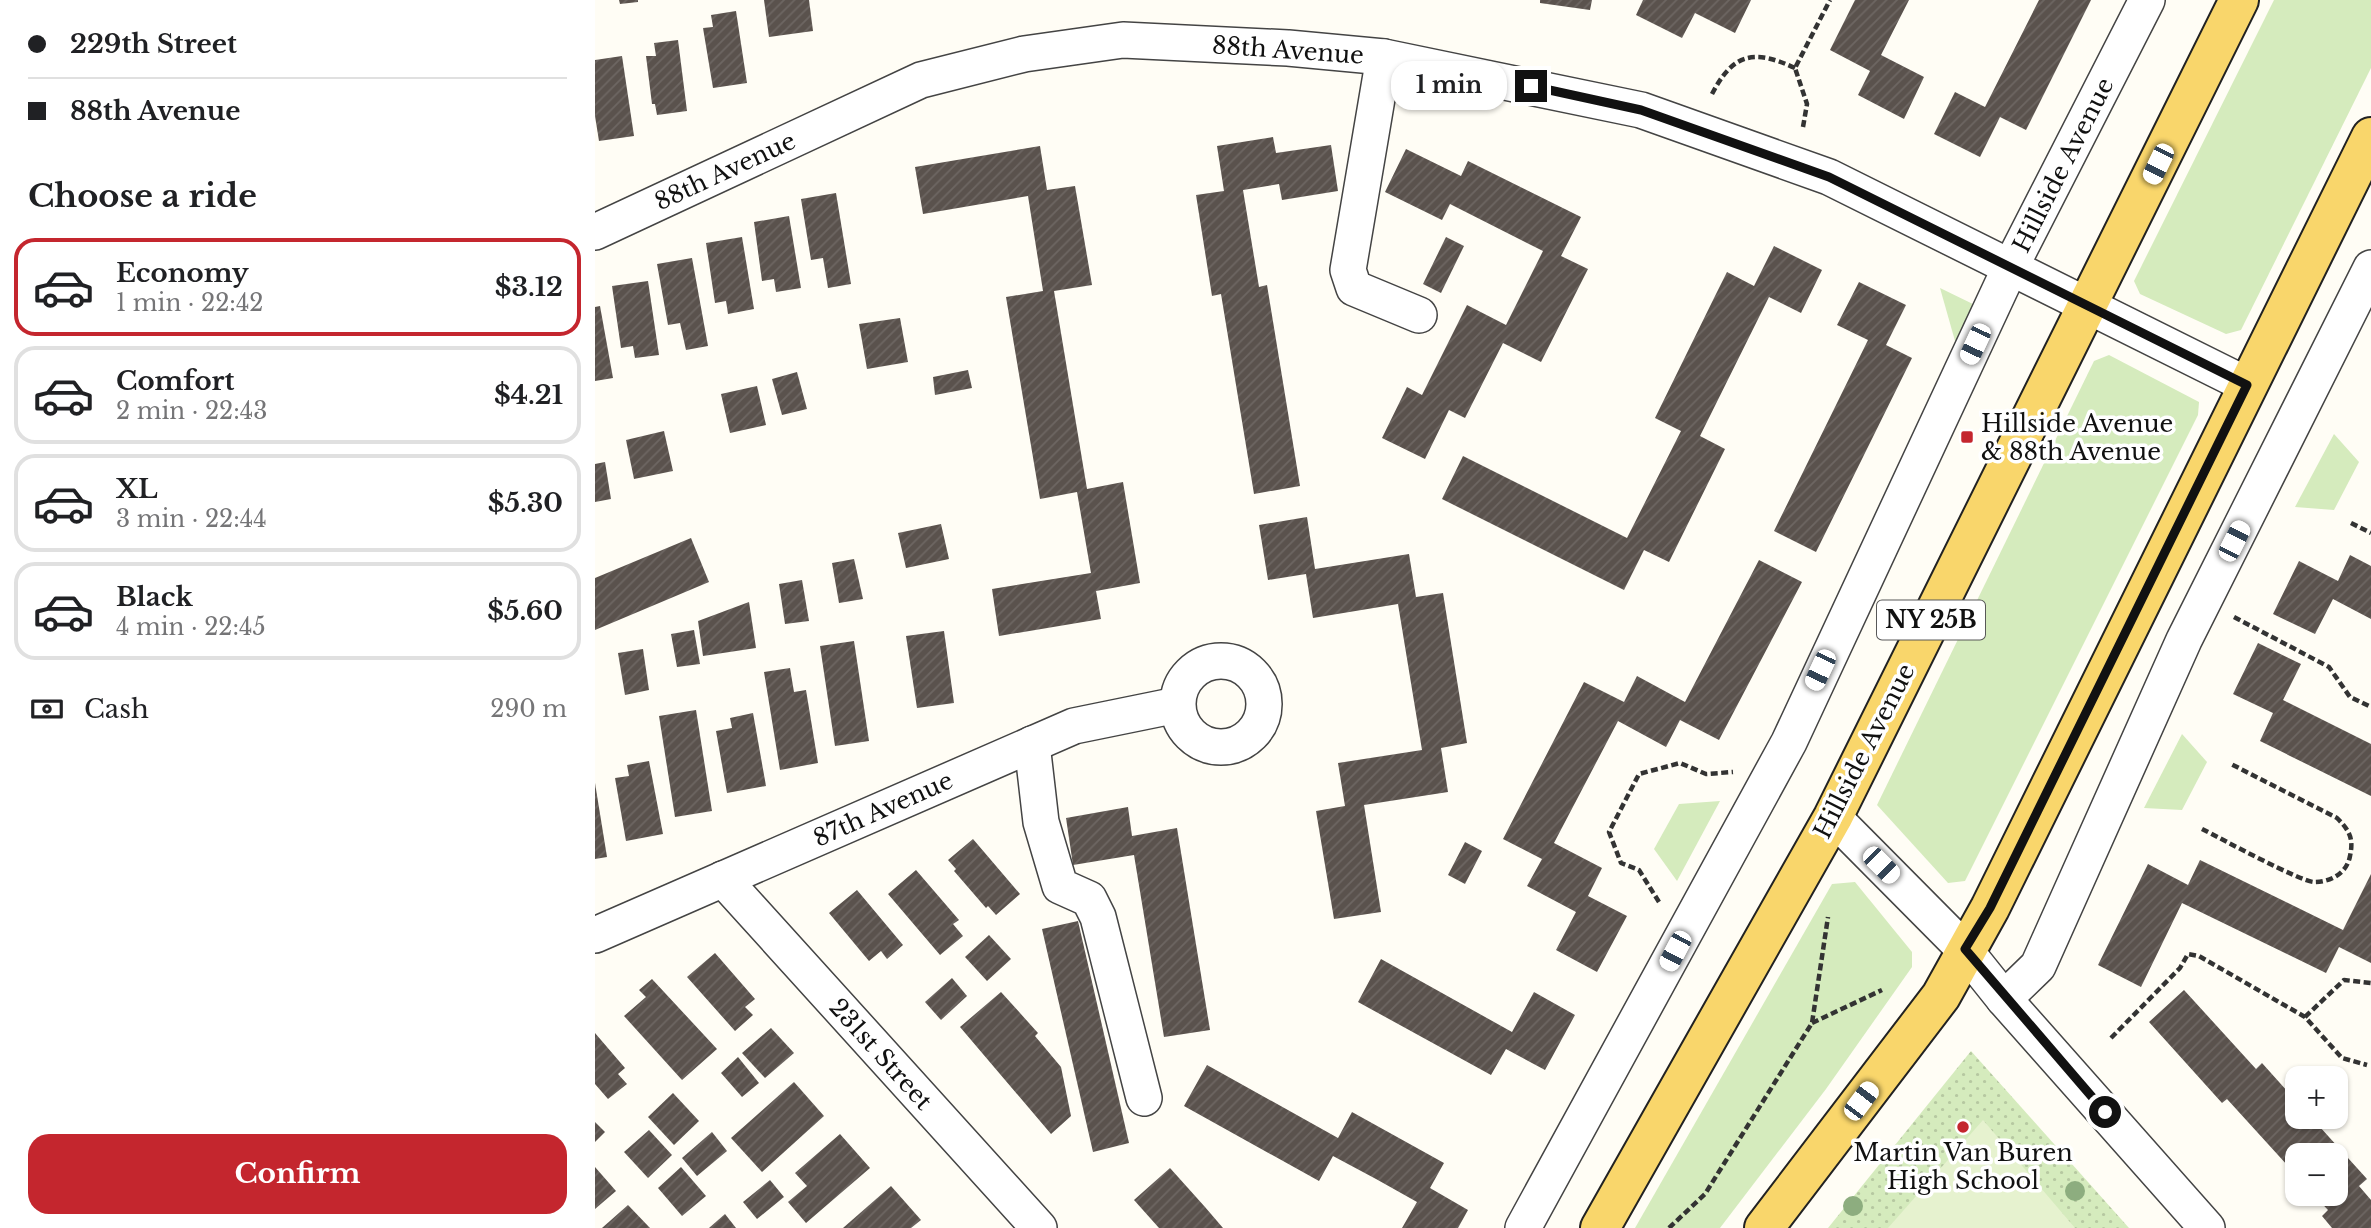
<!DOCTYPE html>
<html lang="en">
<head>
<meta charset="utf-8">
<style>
  :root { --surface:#fff; --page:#f2f2f2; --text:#202124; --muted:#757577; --line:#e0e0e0; --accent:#c4262e }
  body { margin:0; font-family:"Libre Baskerville",serif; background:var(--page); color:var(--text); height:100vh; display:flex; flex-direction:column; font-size:26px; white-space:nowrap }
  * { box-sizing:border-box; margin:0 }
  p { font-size:23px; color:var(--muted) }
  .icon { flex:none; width:38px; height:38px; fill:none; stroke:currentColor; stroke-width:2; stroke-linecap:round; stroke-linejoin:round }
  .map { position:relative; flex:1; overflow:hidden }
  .details { display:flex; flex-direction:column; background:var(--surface); width:595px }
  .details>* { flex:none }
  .hud { display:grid; align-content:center; height:154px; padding:0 28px; background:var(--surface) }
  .buttons { position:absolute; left:1690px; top:1066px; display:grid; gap:14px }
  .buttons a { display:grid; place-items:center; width:63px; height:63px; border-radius:14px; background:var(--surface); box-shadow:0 2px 5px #0004; font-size:35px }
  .end { position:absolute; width:32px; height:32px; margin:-16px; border:9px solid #111; background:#fff; box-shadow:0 0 0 4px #fff }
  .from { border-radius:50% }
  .bubble { position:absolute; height:49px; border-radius:21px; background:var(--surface); box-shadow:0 2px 5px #0004; font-size:23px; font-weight:800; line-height:49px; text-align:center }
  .car { position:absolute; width:21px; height:42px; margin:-21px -10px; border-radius:9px; box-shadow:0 0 5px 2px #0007; background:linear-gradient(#fff 24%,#345 0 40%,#fff 0 76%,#345 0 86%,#fff 0) }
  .hud b { display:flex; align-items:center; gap:24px; height:66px; font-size:26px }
  .hud b+b { border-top:2px solid var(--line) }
  .hud i { width:18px; height:18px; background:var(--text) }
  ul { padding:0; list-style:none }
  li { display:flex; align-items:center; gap:21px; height:98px; margin:0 14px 10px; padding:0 14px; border:4px solid var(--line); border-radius:21px }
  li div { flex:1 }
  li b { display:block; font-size:26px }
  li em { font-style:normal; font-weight:800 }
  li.active { border-color:var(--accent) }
  li>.icon { width:63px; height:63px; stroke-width:1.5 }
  h2 { padding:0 28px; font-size:32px; line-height:84px }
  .pay { display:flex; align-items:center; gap:18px; height:77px; padding:0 28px; font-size:26px }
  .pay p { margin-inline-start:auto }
  .action { display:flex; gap:14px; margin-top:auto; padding:14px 28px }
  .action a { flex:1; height:80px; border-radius:21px; background:var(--accent); color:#fff; font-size:28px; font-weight:800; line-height:80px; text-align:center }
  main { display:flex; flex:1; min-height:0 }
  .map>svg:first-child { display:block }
</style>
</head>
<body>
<main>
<section class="details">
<div class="hud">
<b><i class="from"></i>229th Street</b>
<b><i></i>88th Avenue</b>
</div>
<h2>Choose a ride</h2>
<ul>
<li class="active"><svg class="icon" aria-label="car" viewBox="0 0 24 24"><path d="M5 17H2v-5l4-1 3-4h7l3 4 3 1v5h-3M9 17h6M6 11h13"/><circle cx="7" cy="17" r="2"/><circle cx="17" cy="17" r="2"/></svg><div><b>Economy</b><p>1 min · 22:42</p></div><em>$3.12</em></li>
<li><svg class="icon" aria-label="car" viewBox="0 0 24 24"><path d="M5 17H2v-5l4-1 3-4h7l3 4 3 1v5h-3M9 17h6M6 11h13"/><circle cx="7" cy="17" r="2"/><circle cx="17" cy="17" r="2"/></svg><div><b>Comfort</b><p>2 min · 22:43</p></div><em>$4.21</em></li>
<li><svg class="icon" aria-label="car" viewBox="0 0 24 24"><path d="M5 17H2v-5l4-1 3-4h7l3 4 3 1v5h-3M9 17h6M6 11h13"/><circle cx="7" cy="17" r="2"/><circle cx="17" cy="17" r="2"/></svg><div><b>XL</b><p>3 min · 22:44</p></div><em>$5.30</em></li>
<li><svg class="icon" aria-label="car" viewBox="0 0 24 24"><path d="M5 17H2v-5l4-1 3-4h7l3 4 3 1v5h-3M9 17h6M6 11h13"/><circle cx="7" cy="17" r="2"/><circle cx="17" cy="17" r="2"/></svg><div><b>Black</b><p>4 min · 22:45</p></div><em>$5.60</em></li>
</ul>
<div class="pay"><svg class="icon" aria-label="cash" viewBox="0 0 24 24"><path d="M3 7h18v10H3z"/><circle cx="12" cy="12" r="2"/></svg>Cash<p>290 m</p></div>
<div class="action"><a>Confirm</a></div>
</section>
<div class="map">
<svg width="1776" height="1228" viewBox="0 0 1776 1228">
  <defs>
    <pattern id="grass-dots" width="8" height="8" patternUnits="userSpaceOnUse" patternTransform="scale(1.75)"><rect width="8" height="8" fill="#d5ebbd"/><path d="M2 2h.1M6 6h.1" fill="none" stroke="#b6c8a1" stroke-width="1.8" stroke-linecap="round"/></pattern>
    <pattern id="building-hatch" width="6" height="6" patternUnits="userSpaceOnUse" patternTransform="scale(1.75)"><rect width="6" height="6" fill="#5a524d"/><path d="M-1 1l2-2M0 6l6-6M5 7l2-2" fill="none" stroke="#6d6662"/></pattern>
  </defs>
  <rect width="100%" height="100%" fill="#fffdf5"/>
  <!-- grass -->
  <polygon fill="url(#grass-dots)" points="1376,1051 1534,1228 1233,1228"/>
  <!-- garden -->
  <g fill="#d5ebbd">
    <polygon points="1679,0 1776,0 1776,68 1646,330 1631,334 1545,294 1539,281"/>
    <polygon points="1345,288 1382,306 1362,348"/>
    <polygon points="1514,355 1604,402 1603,415 1370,881 1353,883 1282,805 1499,361"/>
    <polygon points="1739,434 1764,462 1739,510 1700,507"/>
    <polygon points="1587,734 1612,762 1587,810 1549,808"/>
    <polygon points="1125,801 1082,881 1059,849 1084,804"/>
    <polygon points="1260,882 1317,952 1317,967 1231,1089 1125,1228 1040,1228 1237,884"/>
  </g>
  <!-- pitch -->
  <polygon fill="#e6f2cf" points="1388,1120 1480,1228 1293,1228"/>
  <!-- building -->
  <g fill="url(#building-hatch)">
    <polygon points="24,0 43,0 43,2 25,4"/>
    <polygon points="169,0 214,0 218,31 174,37"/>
    <polygon points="945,0 997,0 995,10 945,3"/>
    <polygon points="1048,0 1156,0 1140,33 1100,13 1087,38 1041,15"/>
    <polygon points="1260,0 1314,0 1286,55 1329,77 1309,119 1263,95 1275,71 1235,50"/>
    <polygon points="1444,0 1496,0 1431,130 1405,117 1385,157 1339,134 1360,92 1390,107"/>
    <polygon points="141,11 152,83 118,88 108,28 118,27 116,15"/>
    <polygon points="83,40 92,111 62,115 60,104 57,104 51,56 61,56 59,43"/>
    <polygon points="27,56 39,136 4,141 0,116 0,60"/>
    <polygon points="678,137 681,153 736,145 743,191 687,200 684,184 648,190 664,287 672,285 705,486 659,494 626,294 617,296 601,195 629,191 622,146"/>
    <polygon points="445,146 452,190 480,186 497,285 459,291 492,489 528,482 545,583 501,591 506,619 404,636 397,589 496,573 482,492 445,499 411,297 448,291 433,196 328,214 320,167"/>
    <polygon points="811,149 866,176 873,161 986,217 966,256 993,269 946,362 908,343 870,418 854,410 830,459 787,438 812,387 827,395 872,305 911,325 948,251 855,204 847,220 790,192"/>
    <polygon points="241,193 256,284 233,288 228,258 216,260 206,199"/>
    <polygon points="194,216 206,288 181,292 179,279 167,281 159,222"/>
    <polygon points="147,237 159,309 133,314 131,301 120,303 111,243"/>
    <polygon points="851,237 869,246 846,293 828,284"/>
    <polygon points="1179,246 1227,270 1206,313 1174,297 1105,436 1130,449 1074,562 1049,550 1029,590 847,499 868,456 1032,538 1086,431 1060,418 1120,296 1132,272 1159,286"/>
    <polygon points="97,258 113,346 91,350 85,323 73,325 62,264"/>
    <polygon points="53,281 64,355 40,358 38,346 26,348 17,286"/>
    <polygon points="1264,282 1311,305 1291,345 1317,358 1221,552 1179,531 1273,340 1242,325"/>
    <polygon points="5,306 18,378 0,381 0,307"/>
    <polygon points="305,318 313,362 272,369 264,324"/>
    <polygon points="373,370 377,388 340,395 338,377"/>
    <polygon points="202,372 212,409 187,415 177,379"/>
    <polygon points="162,386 171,425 135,433 126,394"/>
    <polygon points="69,431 78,471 39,479 31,440"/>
    <polygon points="10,462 16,499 0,502 0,464"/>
    <polygon points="712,517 720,569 814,554 821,597 848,593 872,743 846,748 853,792 769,805 786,912 739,919 721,811 750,806 743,763 827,750 803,604 718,618 711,574 673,580 664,525"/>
    <polygon points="346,524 354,559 311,568 303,533"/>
    <polygon points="96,538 114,582 0,630 0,578"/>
    <polygon points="1755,555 1776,566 1776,619 1738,599 1720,634 1678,614 1704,561 1743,581"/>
    <polygon points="259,559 268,599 244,603 237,563"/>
    <polygon points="1164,560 1207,582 1124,740 1085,720 1071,747 1023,721 959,843 1007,868 993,896 1032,916 1002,972 961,950 981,912 932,886 947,859 908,839 989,682 1029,702 1042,676 1090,702"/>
    <polygon points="207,580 214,621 190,624 184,584"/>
    <polygon points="154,602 161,648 108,656 103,621"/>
    <polygon points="99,630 105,664 82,667 76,634"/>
    <polygon points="349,631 359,703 322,708 311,636"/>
    <polygon points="259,641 274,741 240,746 225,646"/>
    <polygon points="1663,643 1706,664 1688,700 1776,744 1776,796 1665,741 1678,713 1638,694"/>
    <polygon points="48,649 54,690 30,695 23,653"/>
    <polygon points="195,668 199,692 211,690 223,763 185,770 169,672"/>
    <polygon points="101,710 117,811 80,817 64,716"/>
    <polygon points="158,713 171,786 132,793 121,731 137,728 135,718"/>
    <polygon points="54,761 68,834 31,841 20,778 34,776 32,765"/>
    <polygon points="0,783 12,857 0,859"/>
    <polygon points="533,807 537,836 582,828 615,1030 569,1037 539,855 478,865 471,818"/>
    <polygon points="378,839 425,894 401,915 393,906 391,908 359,871 361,869 353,860"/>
    <polygon points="870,842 887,851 870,884 853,875"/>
    <polygon points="1605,860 1748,930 1776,874 1776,963 1744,947 1731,973 1587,903 1546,987 1503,965 1553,864 1593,885"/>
    <polygon points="321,870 364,920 358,924 368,936 345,955 293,894"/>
    <polygon points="262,890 308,945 292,959 286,951 274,961 234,913"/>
    <polygon points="483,921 534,1143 498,1152 447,929"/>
    <polygon points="394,935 416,959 392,981 370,957"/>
    <polygon points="120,953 160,999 150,1007 158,1015 140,1031 92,977"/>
    <polygon points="786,959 917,1032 939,992 980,1015 950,1070 911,1049 896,1075 763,1002"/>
    <polygon points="357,978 372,996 346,1020 330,1002"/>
    <polygon points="57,979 122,1049 87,1080 29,1016 51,997 44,990"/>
    <polygon points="1589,990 1661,1069 1667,1063 1703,1103 1703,1116 1715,1116 1772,1179 1764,1186 1776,1200 1776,1228 1737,1228 1727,1216 1733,1210 1718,1194 1741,1194 1741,1155 1703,1155 1703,1177 1632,1099 1627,1103 1554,1022"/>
    <polygon points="406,992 443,1033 440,1036 466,1067 476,1116 456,1134 365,1027"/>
    <polygon points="176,1028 199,1053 170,1078 147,1053"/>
    <polygon points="0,1033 30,1068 23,1074 32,1084 13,1099 0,1084"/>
    <polygon points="143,1057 164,1083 147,1097 126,1073"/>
    <polygon points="612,1065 743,1138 757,1112 849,1163 835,1188 873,1210 863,1228 807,1228 822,1202 781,1179 738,1156 724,1181 589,1106"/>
    <polygon points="199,1082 229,1116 167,1172 136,1138"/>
    <polygon points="78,1093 104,1121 79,1145 53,1117"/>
    <polygon points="0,1122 10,1132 0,1142"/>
    <polygon points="54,1130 77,1155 53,1178 29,1152"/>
    <polygon points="117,1132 132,1151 102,1176 87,1158"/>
    <polygon points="245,1134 275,1168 211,1223 193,1202 212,1186 200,1173"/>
    <polygon points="0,1167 21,1191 0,1209"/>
    <polygon points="86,1167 111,1196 87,1216 63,1188"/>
    <polygon points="575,1168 610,1207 628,1228 564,1228 539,1200"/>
    <polygon points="175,1180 189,1197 162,1219 148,1202"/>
    <polygon points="296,1186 326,1220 316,1228 248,1228"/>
    <polygon points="33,1205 55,1228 7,1228"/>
    <polygon points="130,1214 141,1228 114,1228"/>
  </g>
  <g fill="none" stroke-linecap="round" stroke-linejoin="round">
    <defs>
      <g id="minor">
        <polyline points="789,57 753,270 759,288 824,315"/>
        <polyline points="0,232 326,80 429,54 528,40 693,48 789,57 1046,110 1234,177 1652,385"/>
        <circle cx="626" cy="704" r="43"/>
        <polyline points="437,744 446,822 465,886 494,899 503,917 549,1098"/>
        <polyline points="1238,817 1369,949 1409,999 1612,1228"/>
        <polyline points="128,879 444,1228"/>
        <polyline points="0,935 479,726 582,705"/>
        <polyline points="1409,999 1443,966 1589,640 1776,268"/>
        <polyline points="928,1228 1194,742 1415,268 1552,0"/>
      </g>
      <g id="major">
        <polyline points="1005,1228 1238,817 1644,0"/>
        <polyline points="1169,1228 1346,996 1395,908 1776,137"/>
      </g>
    </defs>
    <!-- minor casing -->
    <use href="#minor" stroke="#444" stroke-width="38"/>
    <!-- major casing -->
    <use href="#major" stroke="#222" stroke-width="42"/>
    <!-- path -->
    <g stroke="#333" stroke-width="4.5" stroke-dasharray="7 3.5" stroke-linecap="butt">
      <path d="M1117,94C1138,53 1159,49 1200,68"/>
      <polyline points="1208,127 1212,104 1200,68 1235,0"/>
      <polyline points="1756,523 1776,533"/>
      <polyline points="1639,617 1734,667 1755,697 1776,707"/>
      <path d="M1607,829C1625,838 1706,882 1719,882C1736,882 1752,873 1755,856C1759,838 1754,830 1742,818L1636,764"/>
      <polyline points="1064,902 1044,870 1026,863 1014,832 1044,774 1085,763 1111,774 1138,772"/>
      <polyline points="1710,1017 1749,980 1776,983"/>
      <polyline points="1217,1023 1287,990"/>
      <polyline points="1516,1038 1585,968 1593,954 1604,956 1710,1017 1747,1058 1772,1065"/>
      <polyline points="1074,1228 1110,1194 1217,1023 1233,917"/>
    </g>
    <!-- minor -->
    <use href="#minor" stroke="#fff" stroke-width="35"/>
    <!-- major -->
    <use href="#major" stroke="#f9d66b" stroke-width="38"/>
  </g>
  <!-- trees -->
  <g fill="#8dad7f">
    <circle cx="1480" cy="1191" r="10"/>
    <circle cx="1258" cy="1206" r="10"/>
  </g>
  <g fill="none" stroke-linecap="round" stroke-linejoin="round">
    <!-- route -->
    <polyline stroke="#111" stroke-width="9" points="936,86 1046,110 1234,177 1652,385 1395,908 1370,949 1510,1112"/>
  </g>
  <!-- markers -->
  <g fill="#c4262e" stroke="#fff" stroke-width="2.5">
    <rect x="1365" y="430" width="14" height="14" rx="3.5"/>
    <circle cx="1368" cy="1127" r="7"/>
  </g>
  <g text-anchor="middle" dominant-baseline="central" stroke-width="7" stroke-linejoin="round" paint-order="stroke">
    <!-- shield labels -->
    <rect fill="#fff" stroke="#585858" stroke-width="2" x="1282" y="600.5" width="108" height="39" rx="5"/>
    <g font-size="23" font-weight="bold" fill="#111">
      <text x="1336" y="620">NY 25B</text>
    </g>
    <!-- street labels -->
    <g font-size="24" fill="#111" stroke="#fff">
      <text transform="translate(693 50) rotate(4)">88th Avenue</text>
      <text transform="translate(1468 165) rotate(-63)">Hillside Avenue</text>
      <text transform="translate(130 171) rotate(-25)">88th Avenue</text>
      <text transform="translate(1269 751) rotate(-63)">Hillside Avenue</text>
      <text transform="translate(288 809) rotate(-24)">87th Avenue</text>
      <text transform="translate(286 1054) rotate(48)">231st Street</text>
    </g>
    <!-- poi labels -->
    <g font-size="24" fill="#111" stroke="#fff" text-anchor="start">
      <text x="1386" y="423">Hillside Avenue<tspan x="1386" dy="28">&amp; 88th Avenue</tspan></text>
      <text x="1368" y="1152" text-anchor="middle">Martin Van Buren<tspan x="1368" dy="28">High School</tspan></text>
    </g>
  </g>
</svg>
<div class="buttons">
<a>+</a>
<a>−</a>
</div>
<i class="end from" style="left:1510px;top:1112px"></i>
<i class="end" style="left:936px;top:86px"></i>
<div class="bubble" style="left:796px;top:61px;width:116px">1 min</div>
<i class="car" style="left:1563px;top:164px;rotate:206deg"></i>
<i class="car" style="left:1380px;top:344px;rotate:205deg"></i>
<i class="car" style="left:1639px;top:541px;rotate:27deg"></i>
<i class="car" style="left:1225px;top:670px;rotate:205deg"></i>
<i class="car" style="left:1286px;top:865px;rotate:135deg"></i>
<i class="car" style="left:1080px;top:951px;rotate:208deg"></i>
<i class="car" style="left:1266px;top:1101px;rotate:37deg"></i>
</div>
</main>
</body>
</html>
